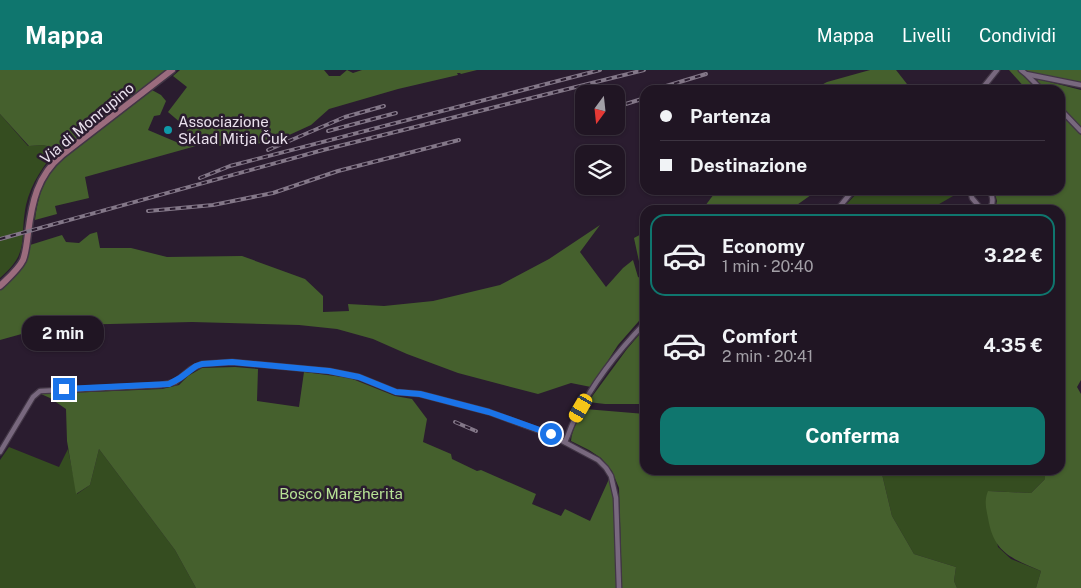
<!DOCTYPE html>
<html lang="it">
<head>
<meta charset="utf-8">
<style>
  :root { --surface:#201523; --page:#2d2230; --text:#f1f3f6; --muted:#a29fa6; --line:#3d3441; --accent:#0f766e }
  body { margin:0; font-family:"Public Sans",sans-serif; background:var(--page); color:var(--text); height:100vh; display:flex; flex-direction:column; font-size:19px; white-space:nowrap }
  * { box-sizing:border-box; margin:0 }
  p { font-size:16px; color:var(--muted) }
  .icon { flex:none; width:28px; height:28px; fill:none; stroke:currentColor; stroke-width:2; stroke-linecap:round; stroke-linejoin:round }
  .map { position:relative; flex:1; overflow:hidden }
  .details { position:absolute; left:640px; top:135px; width:425px; height:270px; display:flex; flex-direction:column; background:var(--surface); border-radius:15px; box-shadow:0 1px 4px #0004,0 0 0 1px var(--line) }
  .details>* { flex:none }
  .banner { position:absolute; left:640px; top:15px; width:425px; height:110px; border-radius:15px; box-shadow:0 1px 4px #0004,0 0 0 1px var(--line); display:grid; align-content:center; height:110px; padding:0 20px; background:var(--surface) }
  .needle { width:32px; rotate:195deg }
  .controls { position:absolute; left:575px; top:15px; display:grid; gap:10px }
  .controls a { display:grid; place-items:center; width:50px; height:50px; border-radius:10px; background:var(--surface); box-shadow:0 1px 4px #0004,0 0 0 1px var(--line); font-size:25px }
  .end { position:absolute; width:22px; height:22px; margin:-11px; border:6px solid #1a73e8; background:#fff; box-shadow:0 0 0 2px #fff }
  .from { border-radius:50% }
  .bubble { position:absolute; height:35px; border-radius:15px; background:var(--surface); box-shadow:0 1px 4px #0004,0 0 0 1px var(--line); font-size:16px; font-weight:700; line-height:35px; text-align:center }
  .car { position:absolute; width:15px; height:30px; margin:-15px -8px; border-radius:6px; box-shadow:0 0 4px 1px #0007; background:linear-gradient(#f5c518 24%,#345 0 40%,#f5c518 0 76%,#345 0 86%,#f5c518 0) }
  .banner b { display:flex; align-items:center; gap:18px; height:48px; font-size:19px }
  .banner b+b { border-top:1px solid var(--line) }
  .banner i { width:12px; height:12px; background:var(--text) }
  ul { padding:9px 0 0; list-style:none }
  li { display:flex; align-items:center; gap:15px; height:82px; margin:0 10px 8px; padding:0 10px; border:2px solid transparent; border-radius:15px }
  li div { flex:1 }
  li b { display:block; font-size:19px }
  li em { font-style:normal; font-weight:700 }
  li.selected { border-color:var(--accent) }
  li>.icon { width:45px; height:45px; stroke-width:1.5 }
  .button { display:flex; gap:10px; margin-top:auto; padding:10px 20px }
  .button a { flex:1; height:58px; border-radius:15px; background:var(--accent); color:#fff; font-size:20px; font-weight:700; line-height:58px; text-align:center }
  header { display:flex; align-items:center; gap:30px; box-sizing:border-box; height:70px; padding:0 25px; background:var(--accent); color:#fff }
  header strong { font-size:24px }
  nav { display:flex; gap:28px; margin-inline-start:auto; font-size:18px }
  .map>svg:first-child { display:block }
</style>
</head>
<body>
<header>
<strong>Mappa</strong>
<nav><a>Mappa</a><a>Livelli</a><a>Condividi</a></nav>
</header>
<div class="map">
<svg width="1081" height="518" viewBox="0 0 1081 518">
  <rect width="100%" height="100%" fill="#2a1c2f"/>
  <!-- green -->
  <g fill="#354d20">
    <path d="M0,44L28,76L42,75L58,78C44,95 31,113 26,135C19,170 31,181 0,208Z"/>
    <polygon points="860,120 949,120 953,126 934,137 935,140 841,140"/>
    <polygon points="9,377 59,397 68,379 77,424 90,415 99,379 175,480 196,518 0,518 0,390"/>
    <polygon points="881,400 1045,400 1045,409 1031,423 988,421 998,477 1011,489 1041,501 1036,518 957,518 954,511 956,497 914,484 892,446"/>
  </g>
  <!-- forest -->
  <g fill="#45602d">
    <polygon points="0,0 166,0 44,94 58,78 42,75 29,76 0,44"/>
    <path d="M180,0H324L329,6H340L347,0L353,3L362,0H477L461,4L460,3H457L458,5L398,19L329,39L311,55L287,66L253,75L196,76L85,107L89,128L55,136L57,144L35,150C38,127 42,113 57,94L152,20L161,25L166,31L160,45L154,46L148,60L181,74L188,59L168,42L187,17L173,6Z"/>
    <polygon points="870,0 896,0 907,14 910,20 812,20 827,12"/>
    <polygon points="1009,0 1018,0 1037,20 1027,20"/>
    <polygon points="1026,0 1081,0 1081,13 1027,2"/>
    <polygon points="1038,9 1081,20 1081,57 1060,36 1060,20 1045,20 1037,12"/>
    <path d="M1060,43L1081,65V310L1077,317L1081,324V518H1036L1041,501C1012,488 994,484 988,448C986,438 984,431 988,421L1031,423L1045,409V400H1060V140H995L997,131L994,120H1060Z"/>
    <polygon points="717,120 818,120 794,137 794,140 702,140"/>
    <polygon points="600,155 580,182 606,217 623,198 633,190 638,207 645,210 645,244 618,275 591,317 571,313 538,324 458,303 407,284 373,269 337,259 299,255 192,252 69,255 36,260 0,270 0,220 24,196 30,175 62,165 66,172 79,173 90,164 97,162 100,178 131,178 167,187 242,186 305,209 323,226 323,242 349,241 348,234 384,236 433,231 500,215 549,189"/>
    <polygon points="645,162 645,201 640,196 634,168"/>
    <polygon points="645,258 645,334 605,334 588,332 627,279"/>
    <path d="M235,297L258,299L257,331L299,337L304,302L350,308L395,326L412,329L427,349L423,372L451,384L452,389L477,401L481,400L536,424L532,434L561,446L565,439L590,451L609,409C619,443 616,482 617,518H196L175,480L99,379L90,415L76,424L67,371L66,339L50,328L41,324L162,319L179,315L188,306L202,298Z"/>
    <path d="M585,339L645,344V400H881L892,446L914,484L956,497L954,511L957,518H622L619,418L612,401L601,388L589,380L571,371C572,359 578,350 585,339Z"/>
  </g>
  <g fill="none" stroke-linecap="round" stroke-linejoin="round">
    <defs>
      <g id="street">
        <polyline points="1021,0 1026,4 1081,15"/>
        <polyline points="1027,5 1042,20"/>
        <polyline points="981,20 997,0"/>
        <polyline points="1060,39 1081,61"/>
        <path d="M973,120L971,124L972,128L982,140C995,140 994,128 989,120"/>
        <polyline points="837,140 853,120"/>
        <path d="M565,372C569,364 571,355 576,347C593,313 619,280 645,253"/>
        <polyline points="0,382 33,327 40,321 161,315 175,312 191,299 202,294 232,292 329,301 359,307 396,322 420,324 489,342 551,365 598,390 606,398 611,406 616,428 619,518"/>
      </g>
      <path id="secondary" d="M0,216C8,208 18,200 23,190C26,182 27,172 28,163C32,132 37,106 62,85L172,0"/>
    </defs>
    <!-- street casing -->
    <use href="#street" stroke="#423646" stroke-width="7"/>
    <!-- secondary casing -->
    <use href="#secondary" stroke="#423646" stroke-width="9"/>
    <!-- street -->
    <use href="#street" stroke="#78687e" stroke-width="4.5"/>
    <!-- secondary -->
    <use href="#secondary" stroke="#9b6c7e" stroke-width="6"/>
    <defs>
      <g id="rail">
        <polyline points="653,20 706,4"/>
        <polyline points="616,37 645,28"/>
        <polyline points="328,61 396,43"/>
        <polyline points="268,80 345,47 384,36"/>
        <polyline points="200,108 230,96 600,0"/>
        <polyline points="148,141 213,135 273,123 338,101 459,70"/>
        <polyline points="0,169 323,80 644,0"/>
        <polyline points="455,352 476,361"/>
      </g>
    </defs>
    <!-- rail casing -->
    <use href="#rail" stroke="#837788" stroke-width="4"/>
    <!-- rail -->
    <use href="#rail" stroke="#2a1c2f" stroke-width="2" stroke-dasharray="5.5" stroke-linecap="butt"/>
  </g>
  <g fill="none" stroke-linecap="round" stroke-linejoin="round">
    <!-- route -->
    <polyline stroke="#1a73e8" stroke-width="6" points="64,319 169,314 180,308 196,296 202,294 232,292 329,301 359,307 396,322 420,324 489,342 551,364"/>
  </g>
  <!-- markers -->
  <circle fill="#0f9aa8" stroke="#2a1c2f" stroke-width="2" cx="168" cy="60" r="5"/>
  <g text-anchor="middle" dominant-baseline="central" stroke-width="5" stroke-linejoin="round" paint-order="stroke">
    <!-- poi labels -->
    <g font-size="15" fill="#eae1ee" stroke="#2a1c2f" text-anchor="start">
      <text x="178" y="51">Associazione<tspan x="178" dy="17">Sklad Mitja Čuk</tspan></text>
    </g>
    <!-- street labels -->
    <g font-size="15" fill="#eae1ee" stroke="#2a1c2f">
      <text transform="translate(87 53) rotate(-40)">Via di Monrupino</text>
    </g>
    <!-- park labels -->
    <g font-size="15" fill="#b7e295" stroke="#2a1c2f">
      <text x="341" y="423">Bosco Margherita</text>
    </g>
  </g>
</svg>
<div class="controls">
<a><svg class="needle" viewBox="-14 -14 28 28"><path d="M0-13l5 13h-10z" fill="#e53935"/><path d="M0 13l5-13h-10z" fill="#a29fa6"/></svg></a>
<a><svg class="icon" aria-label="layers" viewBox="0 0 24 24"><path d="M12 4l9 5-9 5-9-5zM3 14l9 5 9-5"/></svg></a>
</div>
<i class="end from" style="left:551px;top:364px"></i>
<i class="end" style="left:64px;top:319px"></i>
<div class="bubble" style="left:22px;top:246px;width:82px">2 min</div>
<i class="car" style="left:581px;top:338px;rotate:210deg"></i>
<div class="banner">
<b><i class="from"></i>Partenza</b>
<b><i></i>Destinazione</b>
</div>
<section class="details">
<ul>
<li class="selected"><svg class="icon" aria-label="car" viewBox="0 0 24 24"><path d="M5 17H2v-5l4-1 3-4h7l3 4 3 1v5h-3M9 17h6M6 11h13"/><circle cx="7" cy="17" r="2"/><circle cx="17" cy="17" r="2"/></svg><div><b>Economy</b><p>1 min · 20:40</p></div><em>3.22 €</em></li>
<li><svg class="icon" aria-label="car" viewBox="0 0 24 24"><path d="M5 17H2v-5l4-1 3-4h7l3 4 3 1v5h-3M9 17h6M6 11h13"/><circle cx="7" cy="17" r="2"/><circle cx="17" cy="17" r="2"/></svg><div><b>Comfort</b><p>2 min · 20:41</p></div><em>4.35 €</em></li>
</ul>
<div class="button"><a>Conferma</a></div>
</section>
</div>
</body>
</html>
